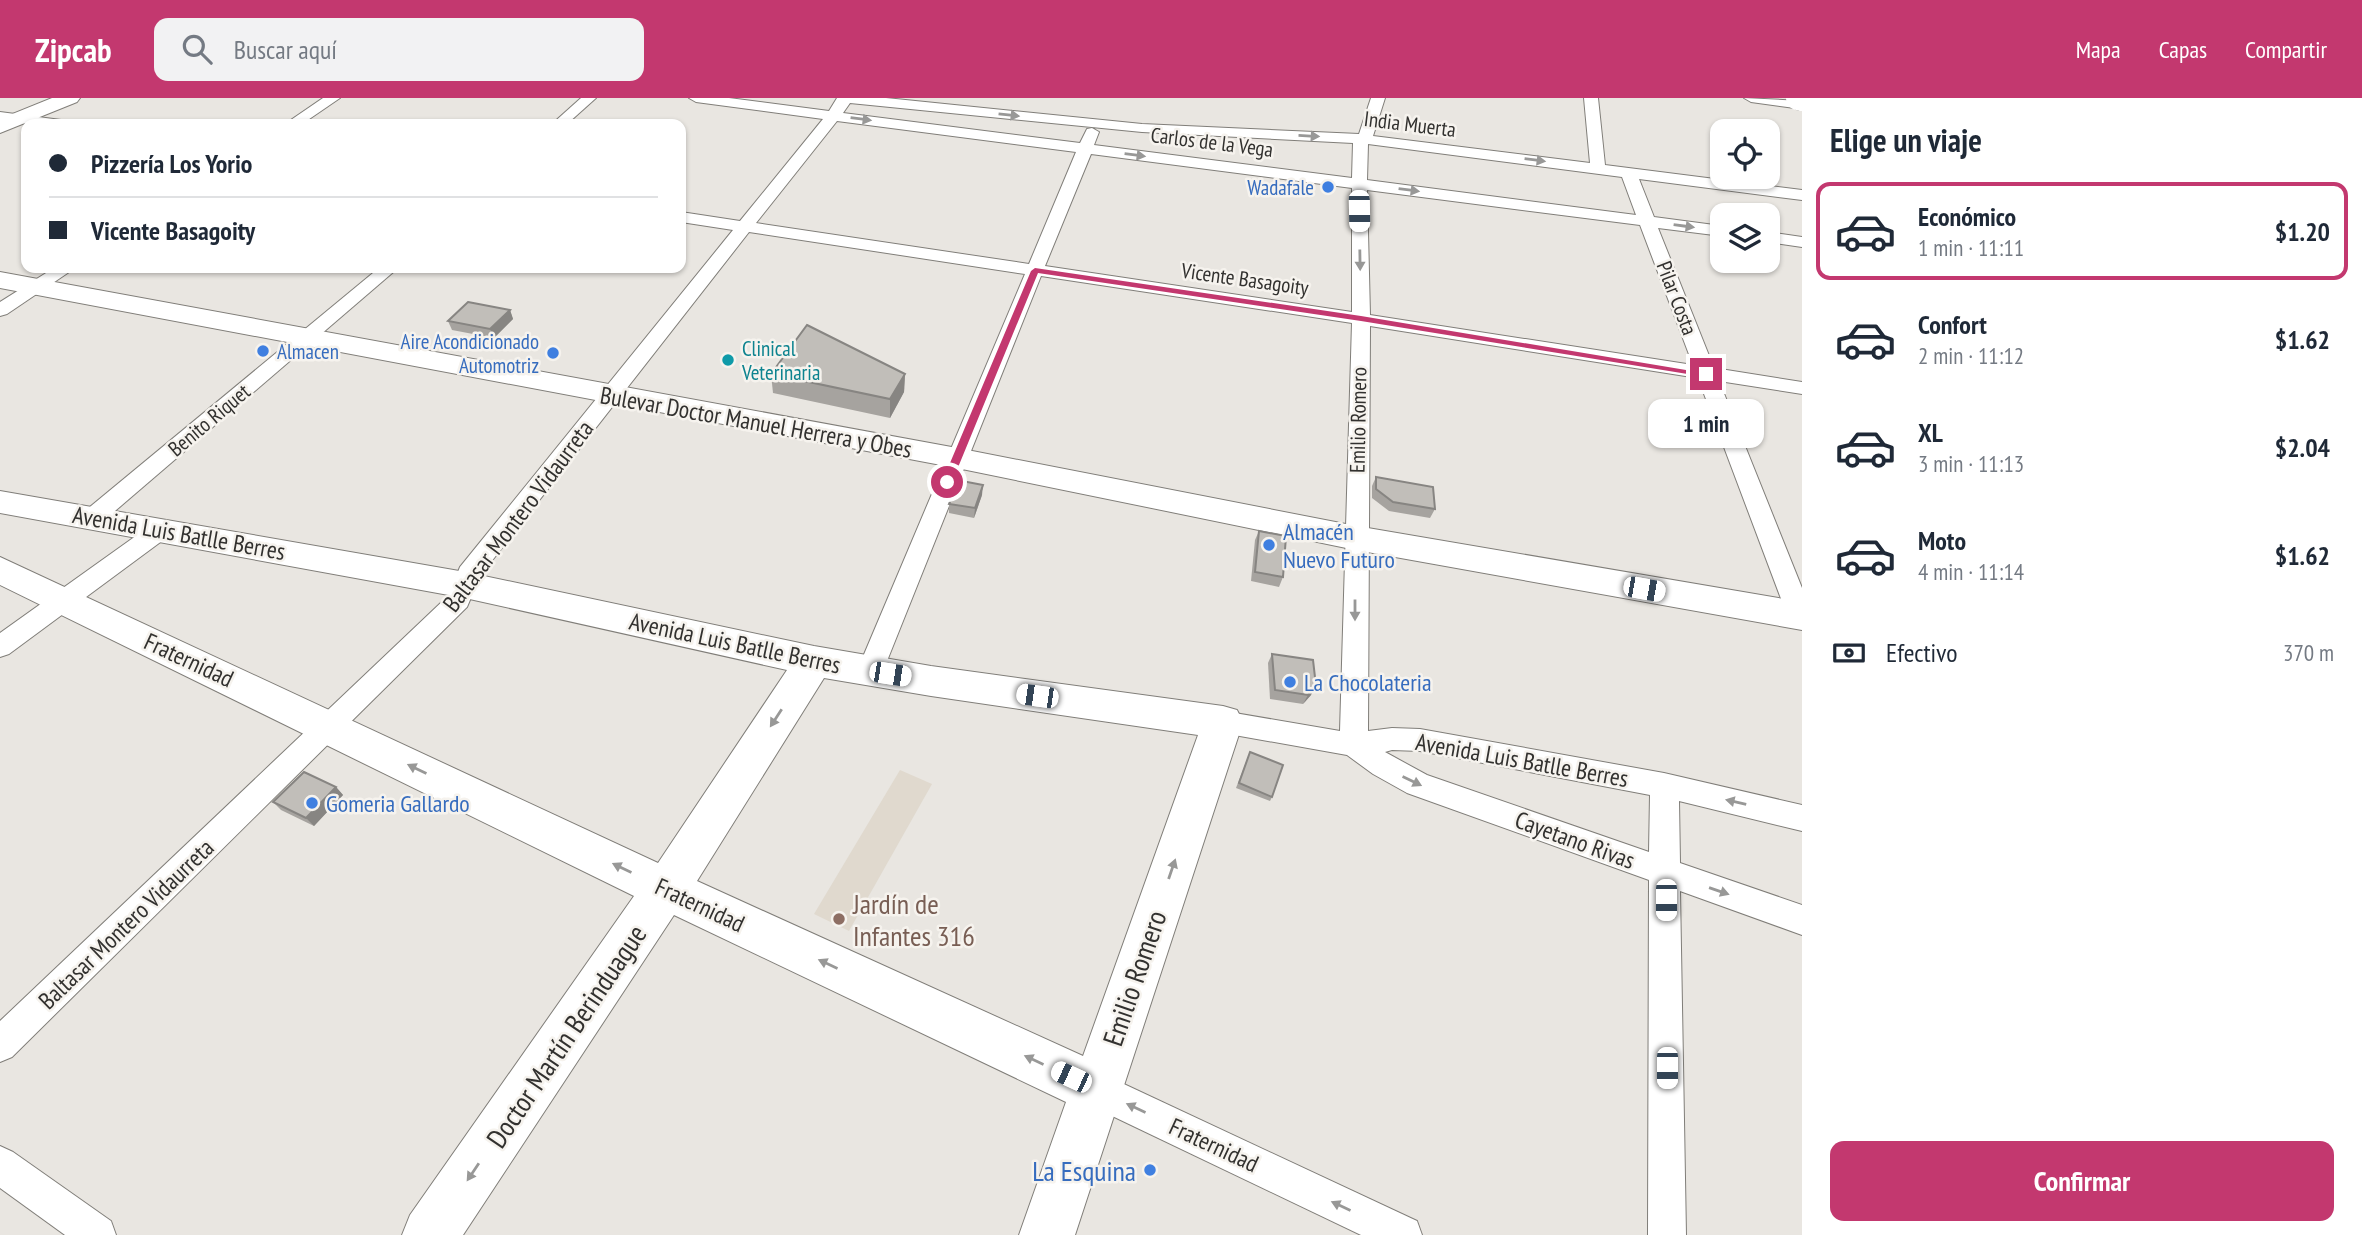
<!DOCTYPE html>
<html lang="es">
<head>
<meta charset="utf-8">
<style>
  :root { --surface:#fff; --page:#f2f2f3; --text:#1f2937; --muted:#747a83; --line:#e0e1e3; --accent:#c3386f }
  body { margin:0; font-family:"PT Sans Narrow",sans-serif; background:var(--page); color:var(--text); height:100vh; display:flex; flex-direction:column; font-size:26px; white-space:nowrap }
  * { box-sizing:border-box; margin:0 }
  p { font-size:23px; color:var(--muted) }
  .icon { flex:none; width:38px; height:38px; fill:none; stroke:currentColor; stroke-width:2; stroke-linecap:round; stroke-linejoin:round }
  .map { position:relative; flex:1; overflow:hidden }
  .drawer { display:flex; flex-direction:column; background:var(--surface); width:560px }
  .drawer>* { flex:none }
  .hud { position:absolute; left:21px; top:21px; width:665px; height:154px; border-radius:14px; box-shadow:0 2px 5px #0004; display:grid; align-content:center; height:154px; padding:0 28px; background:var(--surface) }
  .buttons { position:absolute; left:1710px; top:21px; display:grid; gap:14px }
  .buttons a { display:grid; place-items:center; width:70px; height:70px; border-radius:14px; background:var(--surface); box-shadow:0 2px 5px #0004; font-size:35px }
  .end { position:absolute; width:32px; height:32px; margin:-16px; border:9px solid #c3386f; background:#fff; box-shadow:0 0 0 4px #fff }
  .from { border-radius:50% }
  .bubble { position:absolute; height:49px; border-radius:14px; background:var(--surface); box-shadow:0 2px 5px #0004; font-size:23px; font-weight:700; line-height:49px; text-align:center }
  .car { position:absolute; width:21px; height:42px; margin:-21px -10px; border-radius:9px; box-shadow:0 0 5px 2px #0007; background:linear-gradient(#fff 24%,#345 0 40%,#fff 0 76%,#345 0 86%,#fff 0) }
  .hud b { display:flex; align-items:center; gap:24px; height:66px; font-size:26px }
  .hud b+b { border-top:2px solid var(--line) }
  .hud i { width:18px; height:18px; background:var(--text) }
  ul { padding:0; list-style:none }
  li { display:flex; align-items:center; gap:21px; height:98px; margin:0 14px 10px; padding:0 14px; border:4px solid transparent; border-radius:14px }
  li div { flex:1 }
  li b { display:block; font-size:26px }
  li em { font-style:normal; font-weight:700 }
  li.on { border-color:var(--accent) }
  li>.icon { width:63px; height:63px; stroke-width:1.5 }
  h2 { padding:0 28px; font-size:32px; line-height:84px }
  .pay { display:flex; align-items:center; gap:18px; height:77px; padding:0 28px; font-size:26px }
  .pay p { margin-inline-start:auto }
  .action { display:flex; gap:14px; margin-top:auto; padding:14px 28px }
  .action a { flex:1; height:80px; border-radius:14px; background:var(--accent); color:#fff; font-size:28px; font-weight:700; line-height:80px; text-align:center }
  header { display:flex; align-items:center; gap:42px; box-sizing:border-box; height:98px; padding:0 35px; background:var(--accent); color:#fff }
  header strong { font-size:33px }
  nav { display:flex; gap:38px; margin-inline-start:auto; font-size:24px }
  .search { width:490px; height:63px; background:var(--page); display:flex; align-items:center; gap:18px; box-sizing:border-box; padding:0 24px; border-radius:14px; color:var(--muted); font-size:26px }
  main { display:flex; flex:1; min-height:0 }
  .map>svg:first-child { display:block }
</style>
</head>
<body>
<header>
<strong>Zipcab</strong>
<div class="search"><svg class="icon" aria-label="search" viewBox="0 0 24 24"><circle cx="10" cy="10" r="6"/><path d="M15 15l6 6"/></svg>Buscar aquí</div>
<nav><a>Mapa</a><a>Capas</a><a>Compartir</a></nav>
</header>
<main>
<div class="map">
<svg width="1802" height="1137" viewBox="0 0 1802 1137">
  <rect width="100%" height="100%" fill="#e9e6e1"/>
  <!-- built -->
  <polygon fill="#e0d9ce" points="900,672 932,686 849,833 814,816"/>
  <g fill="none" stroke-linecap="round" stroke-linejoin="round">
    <defs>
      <g id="street">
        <polygon points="323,0 340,0 302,26 285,26"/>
        <polygon points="581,0 596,0 567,26 552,26"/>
        <path d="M689,0H729L829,13L837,0H886L1142,26L1359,36L1371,0H1385L1373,38L1590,65L1584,0H1598L1605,67L1802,92V102L1639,81L1654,119L1722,128V138L1658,130L1714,270L1802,284V296L1719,283L1802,490V531L1793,529L1789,522L1698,280L1370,228L1368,633L1392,630L1420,631L1664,675L1802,707V733L1679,703L1680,765L1802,807V837L1680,793L1686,1137H1648L1649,782L1407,695L1373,676L1347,657L1223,635L1213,632L1209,624L1213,616L1223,613L1340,633L1352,225L1041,178L883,573L879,580L870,583L861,580L857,573L1025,176L749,134L480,478L467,509L12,959L0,964V923L448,498L460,469L733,132L681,124V114L740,123L823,21L696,4ZM850,5L1142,34L1353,45L1352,80L1094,47L1099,34L1092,30L1087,31L1080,45L843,15ZM837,23L1076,54L1029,166L756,125ZM1368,46L1622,79L1636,117L1367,82ZM1091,56L1352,90V214L1045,168ZM1367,92L1640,127L1693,267L1370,217ZM1392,652L1420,653L1650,697L1649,754L1427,677L1385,654Z"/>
        <polygon points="1744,0 1802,3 1802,11 1751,4"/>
        <polygon points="0,14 61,22 68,26 30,26 0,22"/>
        <polygon points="1768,134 1802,139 1802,149 1768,144"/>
        <polygon points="54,170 75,170 7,216 0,218 0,204"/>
        <polygon points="379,170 398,170 101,425 93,427 85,425 81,419 85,413"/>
        <polygon points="162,423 170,425 174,431 170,437 9,556 0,559 0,535 154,425"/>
        <polygon points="1096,973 1417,1123 1422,1137 1361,1137 1083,1004 1078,991 1083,978"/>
        <polygon points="0,1048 13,1054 111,1123 116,1137 65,1137 0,1090"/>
      </g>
      <g id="secondary">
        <polygon points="52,0 80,0 77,4 0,35 0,21"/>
        <polygon points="0,174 957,350 1356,428 1802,504 1802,532 1356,452 957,370 0,190"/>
        <path d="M0,393L465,474L814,548L931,568L1223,608L1237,612L1243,624L1075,1137H1019L1066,1004L674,817L463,1137H402L410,1117L634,798L0,487V459L658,765L787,572L465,500L0,415ZM824,580L931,598L1198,637L1083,958L697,783Z"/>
      </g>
    </defs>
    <!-- street casing -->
    <use href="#street" stroke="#807e79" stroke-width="2"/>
    <!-- secondary casing -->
    <use href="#secondary" stroke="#807e79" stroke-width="2"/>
    <!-- street -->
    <use href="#street" fill="#fff" fill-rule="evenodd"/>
    <!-- secondary -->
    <use href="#secondary" fill="#fff" fill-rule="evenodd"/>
    <defs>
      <polyline id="secondary-bridge" points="1798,0 1802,1"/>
    </defs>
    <!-- secondary-bridge casing -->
    <use href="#secondary-bridge" stroke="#807e79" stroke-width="24" stroke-linecap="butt"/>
    <!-- secondary-bridge -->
    <use href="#secondary-bridge" stroke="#fff" stroke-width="24"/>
  </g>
  <!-- wall -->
  <g fill="#a6a39f">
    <polygon points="510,212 513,221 494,240 452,232 448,223"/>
    <polygon points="771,276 905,276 904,294 890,320 773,295"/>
    <polygon points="1376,379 1435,411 1430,420 1389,413 1372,400 1372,388"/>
    <polygon points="982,397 974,420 949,415 949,406"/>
    <polygon points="1259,433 1283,479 1279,489 1251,483 1255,442"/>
    <polygon points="1272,556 1311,597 1303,606 1270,601 1268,565"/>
    <polygon points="1248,659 1272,699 1270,703 1236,690"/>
    <polygon points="336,689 343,697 314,728 281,712 273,704"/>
  </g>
  <!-- shaded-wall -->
  <g fill="#878582">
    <polygon points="510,212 513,221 494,240 490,231"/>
    <polygon points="905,276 904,294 890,320 890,301"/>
    <polygon points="983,387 982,397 974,420 975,410"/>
    <polygon points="1316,588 1311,597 1303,606 1308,597"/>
    <polygon points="336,689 343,697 314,728 306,720"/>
  </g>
  <!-- building -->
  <g fill="#c1beb9" stroke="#878582" stroke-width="2">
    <polygon points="468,204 510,212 490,231 448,223"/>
    <polygon points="807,227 905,276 890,301 771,276"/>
    <polygon points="1376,379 1433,389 1435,411 1393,404 1376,391"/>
    <polygon points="962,383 983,387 975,410 949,406 958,386"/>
    <polygon points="1259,433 1286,438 1283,479 1255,474"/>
    <polygon points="1272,556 1313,562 1316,588 1308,597 1275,592"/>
    <polygon points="1250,654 1283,667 1272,699 1239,685"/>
    <polygon points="304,674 336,689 306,720 273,704"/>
  </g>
  <!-- one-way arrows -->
  <defs><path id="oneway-solid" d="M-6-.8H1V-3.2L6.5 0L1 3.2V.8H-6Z" transform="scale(1.75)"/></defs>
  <g fill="#989897">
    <use href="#oneway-solid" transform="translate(1009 17) rotate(6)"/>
    <use href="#oneway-solid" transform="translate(861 21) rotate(7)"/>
    <use href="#oneway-solid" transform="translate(1309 38) rotate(3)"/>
    <use href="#oneway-solid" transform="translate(1135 57) rotate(7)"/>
    <use href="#oneway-solid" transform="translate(1535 62) rotate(7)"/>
    <use href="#oneway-solid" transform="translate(1409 92) rotate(7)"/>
    <use href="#oneway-solid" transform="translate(1684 128) rotate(8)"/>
    <use href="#oneway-solid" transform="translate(1360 162) rotate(89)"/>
    <use href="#oneway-solid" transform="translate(1355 512) rotate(90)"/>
    <use href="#oneway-solid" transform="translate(776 620) rotate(123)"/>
    <use href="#oneway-solid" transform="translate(417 671) rotate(-154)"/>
    <use href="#oneway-solid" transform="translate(1412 683) rotate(26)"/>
    <use href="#oneway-solid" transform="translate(1736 704) rotate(-167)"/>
    <use href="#oneway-solid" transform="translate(622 770) rotate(-154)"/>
    <use href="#oneway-solid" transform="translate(1172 771) rotate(-71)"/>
    <use href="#oneway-solid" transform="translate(1719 793) rotate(19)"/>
    <use href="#oneway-solid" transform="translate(828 866) rotate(-155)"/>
    <use href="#oneway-solid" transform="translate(1034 962) rotate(-155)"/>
    <use href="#oneway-solid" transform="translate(1136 1010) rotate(-155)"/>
    <use href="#oneway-solid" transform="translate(473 1074) rotate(124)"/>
    <use href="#oneway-solid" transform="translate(1341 1108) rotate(-155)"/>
  </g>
  <!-- route -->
  <polygon fill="#c3386f" points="1035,170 1361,218 1710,276 1706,279 1361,223 1038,175 952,384 944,386 942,384 1031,173"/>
  <!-- markers -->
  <g fill="#3f7fe0" stroke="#f6f3ee" stroke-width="2.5">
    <circle cx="1328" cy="89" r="7"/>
    <circle cx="263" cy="253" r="7"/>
    <circle cx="553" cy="255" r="7"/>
    <circle cx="1269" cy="447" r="7"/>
    <circle cx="1290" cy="584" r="7"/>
    <circle cx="312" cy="705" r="7"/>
    <circle cx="1150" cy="1072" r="7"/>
  </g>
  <circle fill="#0f9aa8" stroke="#f6f3ee" stroke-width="2.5" cx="728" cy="262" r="7"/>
  <circle fill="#8d6e63" stroke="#f6f3ee" stroke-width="2.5" cx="839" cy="821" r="7"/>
  <g text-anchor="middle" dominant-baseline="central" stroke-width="5" stroke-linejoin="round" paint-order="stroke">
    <!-- far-street labels -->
    <g font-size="21" fill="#32312f" stroke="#f6f3ee">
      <text transform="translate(1410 26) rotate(7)">India Muerta</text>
      <text transform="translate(1212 44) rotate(7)">Carlos de la Vega</text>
      <text transform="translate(1245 181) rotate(8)">Vicente Basagoity</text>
      <text transform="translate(1677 200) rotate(69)">Pilar Costa</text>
      <text transform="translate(209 322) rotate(-40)">Benito Riquet</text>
      <text transform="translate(1358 322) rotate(-89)">Emilio Romero</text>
    </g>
    <!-- far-shop labels -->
    <g font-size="21" fill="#366cbe" stroke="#f6f3ee" text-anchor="end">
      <text x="1314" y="89">Wadafale</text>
      <text x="539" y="243">Aire Acondicionado<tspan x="539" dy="24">Automotriz</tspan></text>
      <text x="277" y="253" text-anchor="start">Almacen</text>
    </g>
    <!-- far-culture labels -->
    <g font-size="21" fill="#0d838f" stroke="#f6f3ee" text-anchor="start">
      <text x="742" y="250">Clinical<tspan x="742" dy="24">Veterinaria</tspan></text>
    </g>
    <!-- street labels -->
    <g font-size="24" fill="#32312f" stroke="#f6f3ee">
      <text transform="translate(756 324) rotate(10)">Bulevar Doctor Manuel Herrera y Obes</text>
      <text transform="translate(518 418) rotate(-53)">Baltasar Montero Vidaurreta</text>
      <text transform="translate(179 435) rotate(10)">Avenida Luis Batlle Berres</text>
      <text transform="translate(735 545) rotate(12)">Avenida Luis Batlle Berres</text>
      <text transform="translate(189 562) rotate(25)">Fraternidad</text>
      <text transform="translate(1522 662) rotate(10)">Avenida Luis Batlle Berres</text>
      <text transform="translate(1575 742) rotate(20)">Cayetano Rivas</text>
      <text transform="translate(700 807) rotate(25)">Fraternidad</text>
      <text transform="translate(126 826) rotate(-44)">Baltasar Montero Vidaurreta</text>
      <text transform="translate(1214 1047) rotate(25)">Fraternidad</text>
    </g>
    <!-- shop labels -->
    <g font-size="24" fill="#366cbe" stroke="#f6f3ee" text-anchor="start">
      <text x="1283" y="433">Almacén<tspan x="1283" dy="28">Nuevo Futuro</tspan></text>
      <text x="1304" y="584">La Chocolateria</text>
      <text x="326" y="705">Gomeria Gallardo</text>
    </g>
    <!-- near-education labels -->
    <g font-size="28" fill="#785e54" stroke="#f6f3ee" text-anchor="start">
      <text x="853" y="805">Jardín de<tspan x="853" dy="32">Infantes 316</tspan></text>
    </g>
    <!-- near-street labels -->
    <g font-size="28" fill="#32312f" stroke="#f6f3ee">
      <text transform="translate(1134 880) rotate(-71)">Emilio Romero</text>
      <text transform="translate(566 938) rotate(-56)">Doctor Martín Berinduague</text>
    </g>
    <!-- near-shop labels -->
    <g font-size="28" fill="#366cbe" stroke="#f6f3ee" text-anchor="end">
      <text x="1136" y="1072">La Esquina</text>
    </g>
  </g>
</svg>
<div class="buttons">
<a><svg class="icon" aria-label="locate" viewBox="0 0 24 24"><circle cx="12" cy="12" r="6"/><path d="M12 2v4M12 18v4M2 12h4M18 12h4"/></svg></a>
<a><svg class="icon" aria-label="layers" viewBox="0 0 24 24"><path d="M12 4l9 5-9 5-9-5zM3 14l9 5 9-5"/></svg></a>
</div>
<i class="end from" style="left:947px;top:384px"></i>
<i class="end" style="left:1706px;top:276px"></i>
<div class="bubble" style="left:1648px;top:301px;width:116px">1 min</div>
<i class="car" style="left:1359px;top:113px;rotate:179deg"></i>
<i class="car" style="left:1644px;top:491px;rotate:100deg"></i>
<i class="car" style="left:890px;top:576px;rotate:99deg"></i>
<i class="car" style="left:1037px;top:598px;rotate:278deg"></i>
<i class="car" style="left:1666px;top:802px;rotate:180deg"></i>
<i class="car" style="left:1667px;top:970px;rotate:180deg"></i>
<i class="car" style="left:1071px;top:979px;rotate:295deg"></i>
<div class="hud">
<b><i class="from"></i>Pizzería Los Yorio</b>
<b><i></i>Vicente Basagoity</b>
</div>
</div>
<section class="drawer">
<h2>Elige un viaje</h2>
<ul>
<li class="on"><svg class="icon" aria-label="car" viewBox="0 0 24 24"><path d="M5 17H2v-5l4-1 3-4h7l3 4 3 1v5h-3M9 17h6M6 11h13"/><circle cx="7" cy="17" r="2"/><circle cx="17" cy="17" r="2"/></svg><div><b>Económico</b><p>1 min · 11:11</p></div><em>$1.20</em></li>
<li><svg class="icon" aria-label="car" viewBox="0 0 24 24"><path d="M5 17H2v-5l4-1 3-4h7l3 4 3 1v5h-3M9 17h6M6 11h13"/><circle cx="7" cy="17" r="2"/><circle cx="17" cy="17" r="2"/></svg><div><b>Confort</b><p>2 min · 11:12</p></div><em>$1.62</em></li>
<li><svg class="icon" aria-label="car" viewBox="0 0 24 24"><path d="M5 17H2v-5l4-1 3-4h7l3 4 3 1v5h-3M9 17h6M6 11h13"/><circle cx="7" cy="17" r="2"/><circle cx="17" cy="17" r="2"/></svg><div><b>XL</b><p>3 min · 11:13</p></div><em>$2.04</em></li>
<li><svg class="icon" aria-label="car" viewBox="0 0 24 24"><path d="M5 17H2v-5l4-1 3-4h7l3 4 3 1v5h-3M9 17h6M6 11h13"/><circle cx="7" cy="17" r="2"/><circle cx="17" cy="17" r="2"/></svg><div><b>Moto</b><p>4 min · 11:14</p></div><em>$1.62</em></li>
</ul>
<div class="pay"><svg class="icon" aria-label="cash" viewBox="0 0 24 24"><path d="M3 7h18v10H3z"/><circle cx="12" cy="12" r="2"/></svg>Efectivo<p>370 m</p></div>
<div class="action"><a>Confirmar</a></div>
</section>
</main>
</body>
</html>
